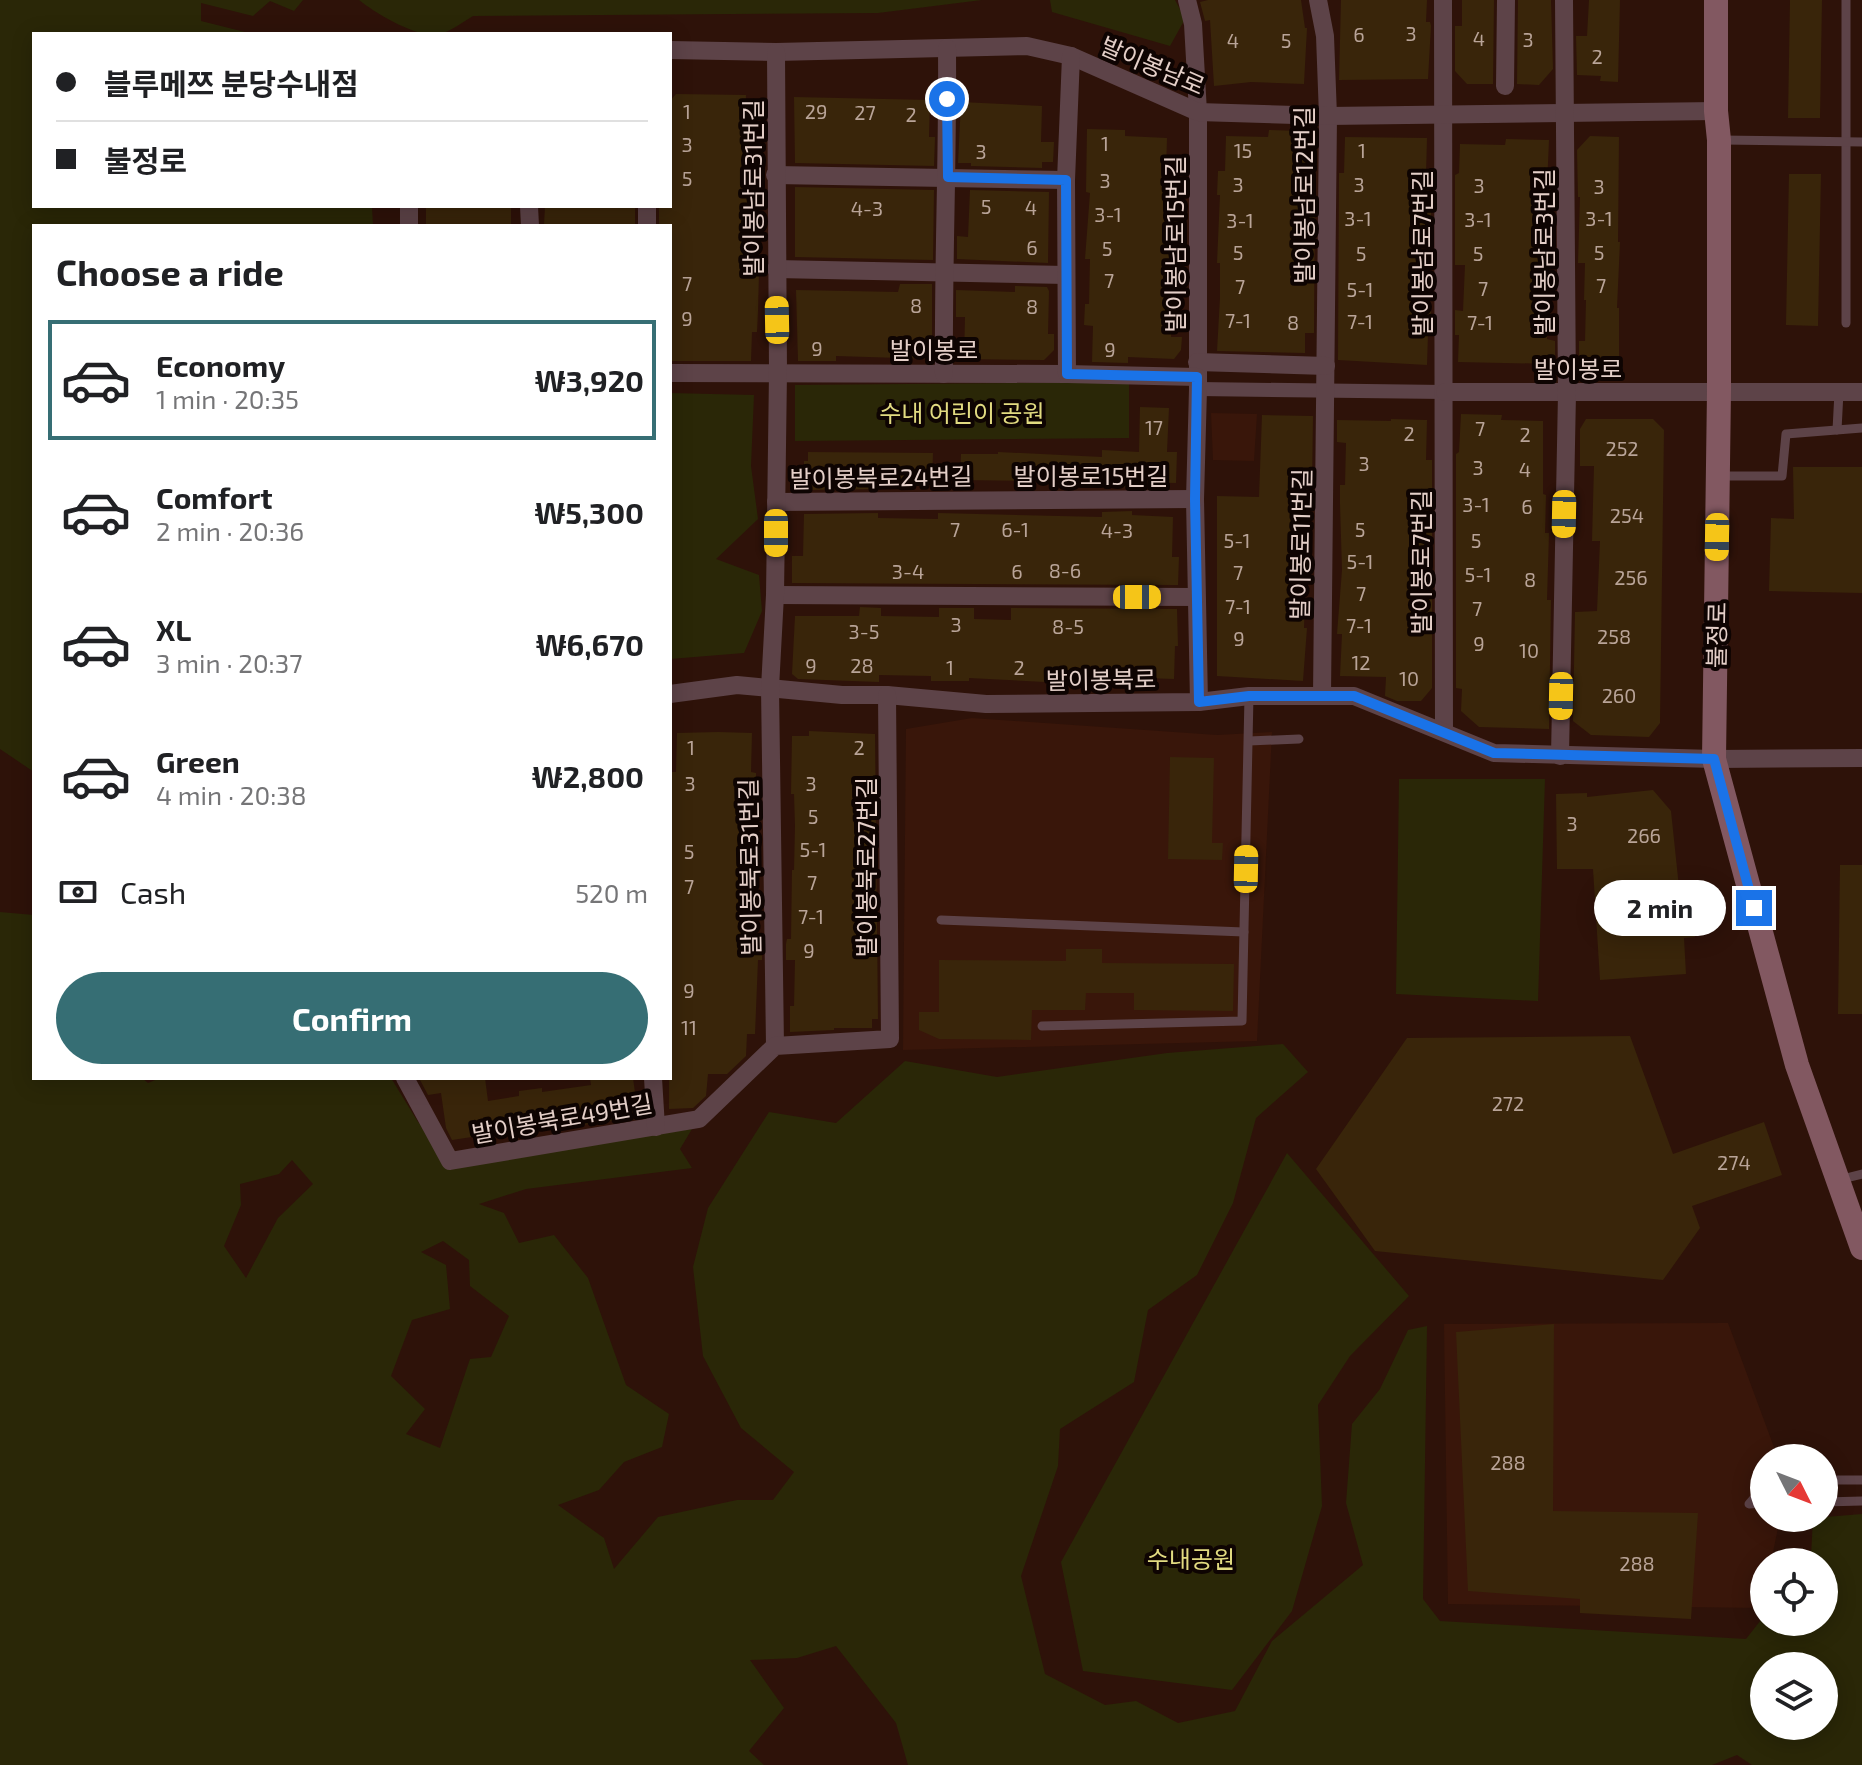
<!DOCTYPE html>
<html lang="en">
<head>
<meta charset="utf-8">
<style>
  :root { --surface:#fff; --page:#f6f6f6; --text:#202124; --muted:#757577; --line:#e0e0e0; --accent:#366e74 }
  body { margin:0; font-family:"Exo 2","Noto Sans KR",sans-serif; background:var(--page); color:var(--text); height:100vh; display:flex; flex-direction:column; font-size:30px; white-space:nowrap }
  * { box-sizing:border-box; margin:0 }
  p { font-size:26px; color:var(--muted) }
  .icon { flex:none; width:44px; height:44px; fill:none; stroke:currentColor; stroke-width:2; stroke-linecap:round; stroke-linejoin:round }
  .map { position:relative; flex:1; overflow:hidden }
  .details { position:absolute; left:32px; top:224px; width:640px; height:856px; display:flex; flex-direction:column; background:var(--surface); border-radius:0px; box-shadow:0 4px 20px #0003 }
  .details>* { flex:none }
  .banner { position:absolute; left:32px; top:32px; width:640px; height:176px; border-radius:0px; box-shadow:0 4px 20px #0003; display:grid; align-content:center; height:176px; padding:0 24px; background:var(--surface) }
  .needle { width:52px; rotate:132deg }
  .fabs { position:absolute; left:1750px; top:1444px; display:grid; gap:16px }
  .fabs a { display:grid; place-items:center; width:88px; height:88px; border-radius:50%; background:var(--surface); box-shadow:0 4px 20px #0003; font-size:40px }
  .end { position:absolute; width:36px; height:36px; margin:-18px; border:10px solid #1a73e8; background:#fff; box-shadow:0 0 0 4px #fff }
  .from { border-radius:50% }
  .bubble { position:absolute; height:56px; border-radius:28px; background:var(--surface); box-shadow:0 4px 20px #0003; font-size:26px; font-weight:700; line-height:56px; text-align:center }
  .car { position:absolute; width:24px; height:48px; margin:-24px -12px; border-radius:10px; box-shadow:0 0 6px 2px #0007; background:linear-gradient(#f5c518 24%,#345 0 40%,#f5c518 0 76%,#345 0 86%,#f5c518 0) }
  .banner b { display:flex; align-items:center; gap:28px; height:76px; font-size:30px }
  .banner b+b { border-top:2px solid var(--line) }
  .banner i { width:20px; height:20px; background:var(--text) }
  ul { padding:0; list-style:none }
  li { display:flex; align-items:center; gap:24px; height:120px; margin:0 16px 12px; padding:0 8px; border:4px solid transparent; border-radius:0px }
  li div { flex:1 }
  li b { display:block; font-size:30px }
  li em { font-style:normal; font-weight:700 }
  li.on { border-color:var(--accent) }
  li>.icon { width:72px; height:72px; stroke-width:1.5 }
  h2 { padding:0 24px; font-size:36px; line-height:96px }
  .pay { display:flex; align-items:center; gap:20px; height:88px; padding:0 24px; font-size:30px }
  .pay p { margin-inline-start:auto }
  .cta { display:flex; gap:16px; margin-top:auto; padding:16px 24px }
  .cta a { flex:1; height:92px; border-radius:48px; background:var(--accent); color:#fff; font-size:32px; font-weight:700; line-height:92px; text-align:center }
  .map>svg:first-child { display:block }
</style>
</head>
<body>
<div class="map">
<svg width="1862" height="1765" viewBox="0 0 1862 1765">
  <rect width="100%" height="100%" fill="#2e1209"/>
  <!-- built -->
  <g fill="#39160a">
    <polygon points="1211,413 1257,414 1254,461 1213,460"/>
    <polygon points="972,718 1217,735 1272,732 1257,1041 903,1050 906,729"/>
    <polygon points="1728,1323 1778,1458 1764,1458 1764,1518 1780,1518 1771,1562 1764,1562 1761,1608 1448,1604 1444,1324"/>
  </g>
  <!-- green -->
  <g fill="#2a2707" fill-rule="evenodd">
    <polygon points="0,0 303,0 294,11 270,1 253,16 201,3 201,21 253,34 34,34 34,206 372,206 373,226 34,226 34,772 0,749"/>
    <path d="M359,0H982L878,13L473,16C463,22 450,32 439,34C418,39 375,13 359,0Z"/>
    <polygon points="1050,0 1175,0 1185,19 1170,46 1052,12"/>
    <polygon points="1129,382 1129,438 795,441 795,385"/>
    <polygon points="670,393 754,395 751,466 758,519 716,559 759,575 762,611 744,653 670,659"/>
    <polygon points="1399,779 1545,779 1538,1001 1396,994"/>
    <path d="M0,912L34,915V1078H142L148,1083L160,1078H391L418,1122L460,1163L692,1129L680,1149L692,1168L526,1189L479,1204L504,1213L519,1243L554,1235L588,1278L626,1385L669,1414L662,1447L624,1462L599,1490L558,1505L604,1538L614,1569L658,1517L737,1500H773L794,1472L741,1428L703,1356L693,1267L708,1208L769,1112L836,1123L905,1061L997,1077L1167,1053L1283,1044L1308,1072L1256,1118L1233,1203L1197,1275L1148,1310L1134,1382L1060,1429L1058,1466L1021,1576L1045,1674L1105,1705L1136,1701L1178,1723L1235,1711L1272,1641L1363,1565L1346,1503L1352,1424L1380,1389L1408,1330L1427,1326L1423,1599L1440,1621L1746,1639L1764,1616V1622H1824V1562H1807L1811,1556L1813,1518L1862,1514V1765H1752L1737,1755L1712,1765H908L896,1723L836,1646L797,1658L750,1660L784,1708L749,1751L764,1765H0ZM292,1160L313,1184L278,1218L246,1278L224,1246L241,1205L240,1184L279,1174ZM443,1241L469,1260L470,1286L509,1316L491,1357L470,1359L440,1448L406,1434L425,1409L391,1376L412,1320L450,1309L446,1265L421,1252ZM1764,1666H1824V1726H1764Z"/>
    <polygon points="1287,1153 1409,1296 1350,1356 1318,1405 1322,1506 1292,1611 1232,1690 1083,1671 1061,1562"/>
  </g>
  <!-- building -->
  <g fill="#39250a">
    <polygon points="1208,0 1301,0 1305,28 1307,28 1304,84 1251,82 1214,86 1210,20 1205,21 1200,2"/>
    <polygon points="1341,0 1427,0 1426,22 1430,22 1431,26 1428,79 1339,80"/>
    <polygon points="1462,0 1494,0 1493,84 1467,84 1455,71 1455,26 1462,26"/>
    <polygon points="1518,0 1551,0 1553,69 1539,85 1517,84"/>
    <polygon points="1589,0 1620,0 1618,82 1600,81 1601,76 1577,75 1576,36 1587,36"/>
    <polygon points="1790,0 1822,0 1820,118 1788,118"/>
    <polygon points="676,94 746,95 745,132 757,132 752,272 759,272 758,311 757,332 752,332 751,361 670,361 670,226 659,226 659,206 670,206 670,101"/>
    <polygon points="794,97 930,100 929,137 935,137 934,166 795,163"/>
    <polygon points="961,102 1042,106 1041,142 1054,142 1053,162 1042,162 1042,168 971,166 971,163 958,163"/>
    <polygon points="1087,129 1125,130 1125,136 1167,138 1166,171 1176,171 1175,207 1180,207 1180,226 1176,226 1171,337 1182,337 1181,350 1174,359 1128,357 1128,363 1092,362 1093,326 1084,325 1085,304 1089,304 1090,259 1085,259 1090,193 1086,192"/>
    <polygon points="1269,130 1300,131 1311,142 1310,172 1315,172 1314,333 1305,333 1305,353 1217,351 1220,298 1220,263 1217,263 1220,195 1217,195 1218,171 1225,171 1226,136 1268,137"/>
    <polygon points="1590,136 1619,137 1618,242 1620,242 1617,308 1619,308 1619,366 1579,365 1579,341 1585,341 1586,300 1584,300 1585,263 1578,263 1580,197 1578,197 1577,150"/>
    <polygon points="1345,137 1427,138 1426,174 1431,174 1431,264 1429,264 1427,304 1431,304 1431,334 1428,334 1427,365 1338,360 1339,173 1344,173"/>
    <polygon points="1506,139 1549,140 1547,186 1553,178 1554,196 1550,196 1546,232 1546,311 1548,311 1547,339 1555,341 1555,364 1458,362 1459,335 1455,335 1455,310 1463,311 1465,265 1455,265 1455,175 1459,173 1460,144 1505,145"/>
    <polygon points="1789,174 1821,174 1818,326 1786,325"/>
    <polygon points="795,187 934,190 933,260 795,257"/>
    <polygon points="970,190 1049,192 1048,263 957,259 957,236 968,237"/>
    <rect x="426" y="206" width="85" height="20"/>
    <polygon points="545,206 635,206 635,225 544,225"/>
    <polygon points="900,284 932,284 932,359 836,356 836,361 798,361 796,290 898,292"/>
    <polygon points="1015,286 1047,287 1049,291 1048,334 1054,334 1054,350 1044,360 964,359 965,317 956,317 956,290 1015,292"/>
    <polygon points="1140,407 1169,408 1167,452 1177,452 1176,483 1133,482 1133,487 1103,488 1101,482 960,480 961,454 998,454 998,452 1102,457 1102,450 1139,452"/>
    <polygon points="1461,414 1502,415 1501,420 1543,421 1543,494 1546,495 1545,533 1549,533 1547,600 1551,600 1549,729 1479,727 1461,711 1462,689 1456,688 1456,454 1459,452"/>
    <polygon points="1262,415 1313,416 1312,487 1307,487 1304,516 1303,561 1306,561 1304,628 1307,628 1303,681 1217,676 1217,496 1259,497"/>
    <polygon points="1391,419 1427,420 1426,460 1432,460 1432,688 1421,701 1397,701 1385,696 1386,677 1340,676 1342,634 1337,634 1342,570 1340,504 1340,485 1345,485 1346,443 1337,442 1337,420 1391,421"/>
    <polygon points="1586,419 1653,419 1664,430 1660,723 1649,737 1591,735 1573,721 1575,612 1597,611 1600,541 1592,541 1594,466 1580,466 1580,429"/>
    <polygon points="808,452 933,453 932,483 879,483 878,489 804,490 804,461 808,461"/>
    <polygon points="1793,467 1862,467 1862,593 1769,591 1771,518 1794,519"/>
    <polygon points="1132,511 1132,515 1173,517 1172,557 1179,557 1178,585 792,583 792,556 803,556 804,514 878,513 878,518 938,519 938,513 1102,517 1102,512"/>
    <polygon points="860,607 881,608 881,616 939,617 939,608 974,608 974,619 1011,620 1011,608 1177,609 1178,646 1175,646 1174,679 1084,676 1084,684 969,678 969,681 931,681 931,676 879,675 879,682 798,679 792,674 795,616 859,616"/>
    <polygon points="809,731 875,734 878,1019 872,1019 872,1028 834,1028 834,1030 790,1032 790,1006 794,1006 795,960 786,960 786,944 787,939 791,939 792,870 794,870 795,826 794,794 791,794 792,736 809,736"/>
    <polygon points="718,732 752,733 751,772 756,773 756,805 760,806 760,818 759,832 757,832 755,943 762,943 762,960 758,960 755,1034 747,1034 746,1056 727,1074 708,1074 706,1096 693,1108 669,1109 670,807 672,772 676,772 677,733"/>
    <polygon points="1170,757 1214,758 1212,843 1223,843 1222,860 1168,859"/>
    <polygon points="1653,790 1671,811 1682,916 1693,915 1695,937 1684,938 1686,974 1600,980 1593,869 1557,869 1556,794 1587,793 1587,797"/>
    <polygon points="1840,865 1862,865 1862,1014 1838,1014"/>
    <polygon points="1066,949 1102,949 1102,963 1234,964 1233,1011 1134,1010 1134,993 1086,993 1085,1010 1032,1010 1031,1040 939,1039 919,1030 919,1012 939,1012 939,960 1066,961"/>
    <polygon points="1630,1036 1673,1154 1764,1122 1782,1175 1692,1206 1700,1228 1663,1280 1375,1251 1316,1169 1407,1038"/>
    <polygon points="419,1078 485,1078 488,1101 519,1096 519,1091 542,1088 542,1092 591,1085 590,1078 633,1078 637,1107 626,1119 560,1128 559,1124 452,1140 446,1128 441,1093 428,1095"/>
    <polygon points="1554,1324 1553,1511 1698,1513 1691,1619 1580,1613 1580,1599 1468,1591 1456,1332"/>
  </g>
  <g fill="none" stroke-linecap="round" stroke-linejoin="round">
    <!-- service -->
    <g stroke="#5d4348" stroke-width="9">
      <polyline points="1846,0 1846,323"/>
      <polyline points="1722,140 1862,142"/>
      <polyline points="1837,430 1839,392"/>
      <polyline points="1721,476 1782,476 1786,434 1862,428"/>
      <polyline points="1249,741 1299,739"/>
      <polyline points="941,920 1244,932"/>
      <polyline points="1042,1026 1242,1021 1249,696"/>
      <polyline points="1838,1180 1862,1174"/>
      <polyline points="1824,1480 1862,1480"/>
      <polyline points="1764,1487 1749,1504 1764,1503"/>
      <polyline points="1824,1502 1862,1501"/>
    </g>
    <!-- pedestrian -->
    <polyline stroke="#5d4348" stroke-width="14" points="1198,389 1445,392"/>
    <!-- minor -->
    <g stroke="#5d4348" stroke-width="18">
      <polyline points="1187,0 1193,24 1198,112 1198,389 1195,499 1199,702"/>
      <polyline points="1318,0 1325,36 1328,116 1322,696"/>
      <polyline points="1443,0 1444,732"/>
      <polyline points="670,50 776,52 1027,46 1071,56 1198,112 1328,116 1716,111"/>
      <polyline points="1505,86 1506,0"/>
      <polyline points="775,175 1066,180"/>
      <polyline points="529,206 530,226"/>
      <polyline points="647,206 647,226"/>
      <polyline points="409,226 409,206"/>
      <polyline points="776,269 1066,275"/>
      <polyline points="1197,362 1326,366"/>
      <polyline points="670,373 1067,374 1197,377"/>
      <path d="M944,374C943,265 948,157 947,48"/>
      <polyline points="1067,374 1066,180 1071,56"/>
      <polyline points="1445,392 1862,392"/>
      <polyline points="776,502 1195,499"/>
      <polyline points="775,595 1196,597"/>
      <polyline points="670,694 737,685 842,695 887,695 986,704 1199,702 1249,696 1354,696 1494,753 1714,759 1862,758"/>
      <polyline points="1560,756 1567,393 1564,0"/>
      <polyline points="775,1046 770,688 775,595 778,372 776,52"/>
      <polyline points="405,1078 450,1161 699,1119 775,1046 890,1039 887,695"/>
      <polyline points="653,1078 656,1127"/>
    </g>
    <!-- secondary -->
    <polyline stroke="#825861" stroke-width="24" points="1716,0 1716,111 1719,140 1719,391 1714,759 1797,1065 1862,1248"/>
  </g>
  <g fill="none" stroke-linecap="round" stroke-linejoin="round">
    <!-- route -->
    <polyline stroke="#1a73e8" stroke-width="10" points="947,99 948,177 1066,180 1067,374 1197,377 1195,499 1199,702 1249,696 1354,696 1494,753 1714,759 1754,908"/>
  </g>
  <g text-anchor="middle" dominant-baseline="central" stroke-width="8" stroke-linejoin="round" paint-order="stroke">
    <!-- number labels -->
    <g font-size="20" fill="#b9a498">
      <text x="1411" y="33">3</text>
      <text x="1359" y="34">6</text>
      <text x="1479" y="38">4</text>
      <text x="1528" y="39">3</text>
      <text x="1233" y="40">4</text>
      <text x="1286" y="40">5</text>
      <text x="1597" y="56">2</text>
      <text x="687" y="111">1</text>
      <text x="816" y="111">29</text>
      <text x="865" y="112">27</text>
      <text x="911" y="114">2</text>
      <text x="1105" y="143">1</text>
      <text x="687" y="144">3</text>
      <text x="1243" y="150">15</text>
      <text x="1362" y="150">1</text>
      <text x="981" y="151">3</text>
      <text x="687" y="178">5</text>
      <text x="1105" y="180">3</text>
      <text x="1238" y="184">3</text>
      <text x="1359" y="184">3</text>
      <text x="1479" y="185">3</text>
      <text x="1599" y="186">3</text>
      <text x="986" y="206">5</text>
      <text x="1031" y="207">4</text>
      <text x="867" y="208">4-3</text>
      <text x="1108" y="214">3-1</text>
      <text x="1358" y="218">3-1</text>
      <text x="1599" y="218">3-1</text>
      <text x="1478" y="219">3-1</text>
      <text x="1240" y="220">3-1</text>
      <text x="1032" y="247">6</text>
      <text x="1107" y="248">5</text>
      <text x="1238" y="252">5</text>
      <text x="1599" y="252">5</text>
      <text x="1361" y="253">5</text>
      <text x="1478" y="253">5</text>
      <text x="1109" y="280">7</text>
      <text x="687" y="283">7</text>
      <text x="1601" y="285">7</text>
      <text x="1240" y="286">7</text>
      <text x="1483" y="288">7</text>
      <text x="1360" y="289">5-1</text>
      <text x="916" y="305">8</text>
      <text x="1032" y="306">8</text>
      <text x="687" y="318">9</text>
      <text x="1238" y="320">7-1</text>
      <text x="1360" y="321">7-1</text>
      <text x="1293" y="322">8</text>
      <text x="1480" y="322">7-1</text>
      <text x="817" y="348">9</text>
      <text x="1110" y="349">9</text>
      <text x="1154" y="427">17</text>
      <text x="1480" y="428">7</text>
      <text x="1409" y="433">2</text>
      <text x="1525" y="434">2</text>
      <text x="1622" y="448">252</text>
      <text x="1364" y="463">3</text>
      <text x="1478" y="467">3</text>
      <text x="1525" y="469">4</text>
      <text x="1476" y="504">3-1</text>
      <text x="1527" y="506">6</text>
      <text x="1627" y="515">254</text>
      <text x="955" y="529">7</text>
      <text x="1015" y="529">6-1</text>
      <text x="1360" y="529">5</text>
      <text x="1117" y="530">4-3</text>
      <text x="1237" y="540">5-1</text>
      <text x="1476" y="540">5</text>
      <text x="1360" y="561">5-1</text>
      <text x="1065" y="570">8-6</text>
      <text x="908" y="571">3-4</text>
      <text x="1017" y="571">6</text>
      <text x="1238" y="572">7</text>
      <text x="1478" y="574">5-1</text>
      <text x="1631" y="577">256</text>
      <text x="1530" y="579">8</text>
      <text x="1361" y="593">7</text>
      <text x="1238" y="606">7-1</text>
      <text x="1477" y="608">7</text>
      <text x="956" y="624">3</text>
      <text x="1359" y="625">7-1</text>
      <text x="1068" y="626">8-5</text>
      <text x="864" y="631">3-5</text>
      <text x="1614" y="636">258</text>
      <text x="1239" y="638">9</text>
      <text x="1479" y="643">9</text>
      <text x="1529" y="650">10</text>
      <text x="1361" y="662">12</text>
      <text x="811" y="665">9</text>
      <text x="862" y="665">28</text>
      <text x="950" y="667">1</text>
      <text x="1019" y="667">2</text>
      <text x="1409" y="678">10</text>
      <text x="1619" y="695">260</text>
      <text x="691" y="747">1</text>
      <text x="859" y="747">2</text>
      <text x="690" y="783">3</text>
      <text x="811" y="783">3</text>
      <text x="813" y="816">5</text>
      <text x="1572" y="823">3</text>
      <text x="1644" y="835">266</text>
      <text x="813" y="849">5-1</text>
      <text x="689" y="851">5</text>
      <text x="812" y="882">7</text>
      <text x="689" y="886">7</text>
      <text x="811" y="916">7-1</text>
      <text x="809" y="950">9</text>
      <text x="689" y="990">9</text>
      <text x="689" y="1027">11</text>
      <text x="1508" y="1103">272</text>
      <text x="1734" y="1162">274</text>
      <text x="1508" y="1462">288</text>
      <text x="1637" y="1563">288</text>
    </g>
    <!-- street labels -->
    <g font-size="24" fill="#e4cfc8" stroke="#0e0402">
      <text transform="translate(1153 65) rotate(23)">발이봉남로</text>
      <text transform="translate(752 188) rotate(-90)">발이봉남로31번길</text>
      <text transform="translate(1303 195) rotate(-90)">발이봉남로12번길</text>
      <text transform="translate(1174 244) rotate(-90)">발이봉남로15번길</text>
      <text transform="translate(1543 252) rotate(-90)">발이봉남로3번길</text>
      <text transform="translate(1421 253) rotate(-90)">발이봉남로7번길</text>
      <text x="934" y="349">발이봉로</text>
      <text x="1578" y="368">발이봉로</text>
      <text x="1091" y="475">발이봉로15번길</text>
      <text transform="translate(881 477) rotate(-1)">발이봉북로24번길</text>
      <text transform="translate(1300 544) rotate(-89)">발이봉로11번길</text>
      <text transform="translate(1420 562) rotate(-90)">발이봉로7번길</text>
      <text transform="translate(1716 635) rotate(-89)">불정로</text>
      <text transform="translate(1101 679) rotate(-1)">발이봉북로</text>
      <text transform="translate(749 867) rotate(-91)">발이봉북로31번길</text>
      <text transform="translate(865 867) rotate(-90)">발이봉북로27번길</text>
      <text transform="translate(562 1118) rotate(-10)">발이봉북로49번길</text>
    </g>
    <!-- park labels -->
    <g font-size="24" fill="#e2db81" stroke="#0e0402">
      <text x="962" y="412">수내 어린이 공원</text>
      <text x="1191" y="1558">수내공원</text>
    </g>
  </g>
</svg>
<div class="fabs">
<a><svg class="needle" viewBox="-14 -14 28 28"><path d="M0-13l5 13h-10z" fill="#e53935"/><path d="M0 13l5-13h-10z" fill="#757577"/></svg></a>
<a><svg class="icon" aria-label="locate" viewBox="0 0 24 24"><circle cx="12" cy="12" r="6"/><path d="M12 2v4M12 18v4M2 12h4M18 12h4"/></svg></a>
<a><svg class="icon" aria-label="layers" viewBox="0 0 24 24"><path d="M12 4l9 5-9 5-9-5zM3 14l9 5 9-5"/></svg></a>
</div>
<i class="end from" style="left:947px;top:99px"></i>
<i class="end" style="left:1754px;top:908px"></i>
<div class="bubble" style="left:1594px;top:880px;width:132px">2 min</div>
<i class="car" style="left:777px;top:320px;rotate:359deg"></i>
<i class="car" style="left:1564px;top:514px;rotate:181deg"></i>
<i class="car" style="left:776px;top:533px;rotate:180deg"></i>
<i class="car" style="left:1717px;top:537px;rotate:181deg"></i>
<i class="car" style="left:1137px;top:597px;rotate:90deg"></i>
<i class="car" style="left:1561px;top:696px;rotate:181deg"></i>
<i class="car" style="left:1246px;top:869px;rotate:1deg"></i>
<div class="banner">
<b><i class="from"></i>블루메쯔 분당수내점</b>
<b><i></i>불정로</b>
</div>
<section class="details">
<h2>Choose a ride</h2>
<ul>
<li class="on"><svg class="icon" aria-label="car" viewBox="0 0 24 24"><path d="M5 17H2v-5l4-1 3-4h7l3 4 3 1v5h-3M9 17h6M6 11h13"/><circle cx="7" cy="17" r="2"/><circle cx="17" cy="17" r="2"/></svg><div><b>Economy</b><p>1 min · 20:35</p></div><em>₩3,920</em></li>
<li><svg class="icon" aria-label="car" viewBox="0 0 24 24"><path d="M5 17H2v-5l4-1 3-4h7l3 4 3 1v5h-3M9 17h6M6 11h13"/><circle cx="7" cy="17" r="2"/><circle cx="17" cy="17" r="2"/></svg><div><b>Comfort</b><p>2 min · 20:36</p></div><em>₩5,300</em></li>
<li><svg class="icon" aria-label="car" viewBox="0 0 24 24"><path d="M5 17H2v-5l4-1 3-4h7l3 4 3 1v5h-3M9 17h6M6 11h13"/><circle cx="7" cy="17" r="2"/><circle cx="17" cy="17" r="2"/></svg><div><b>XL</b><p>3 min · 20:37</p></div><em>₩6,670</em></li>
<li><svg class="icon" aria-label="car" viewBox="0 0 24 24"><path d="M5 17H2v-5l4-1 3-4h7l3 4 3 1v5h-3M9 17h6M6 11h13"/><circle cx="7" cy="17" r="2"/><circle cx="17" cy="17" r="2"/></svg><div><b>Green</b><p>4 min · 20:38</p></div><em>₩2,800</em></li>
</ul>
<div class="pay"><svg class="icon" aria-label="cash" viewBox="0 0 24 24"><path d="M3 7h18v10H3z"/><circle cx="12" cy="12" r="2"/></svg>Cash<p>520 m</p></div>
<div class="cta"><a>Confirm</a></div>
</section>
</div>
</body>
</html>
